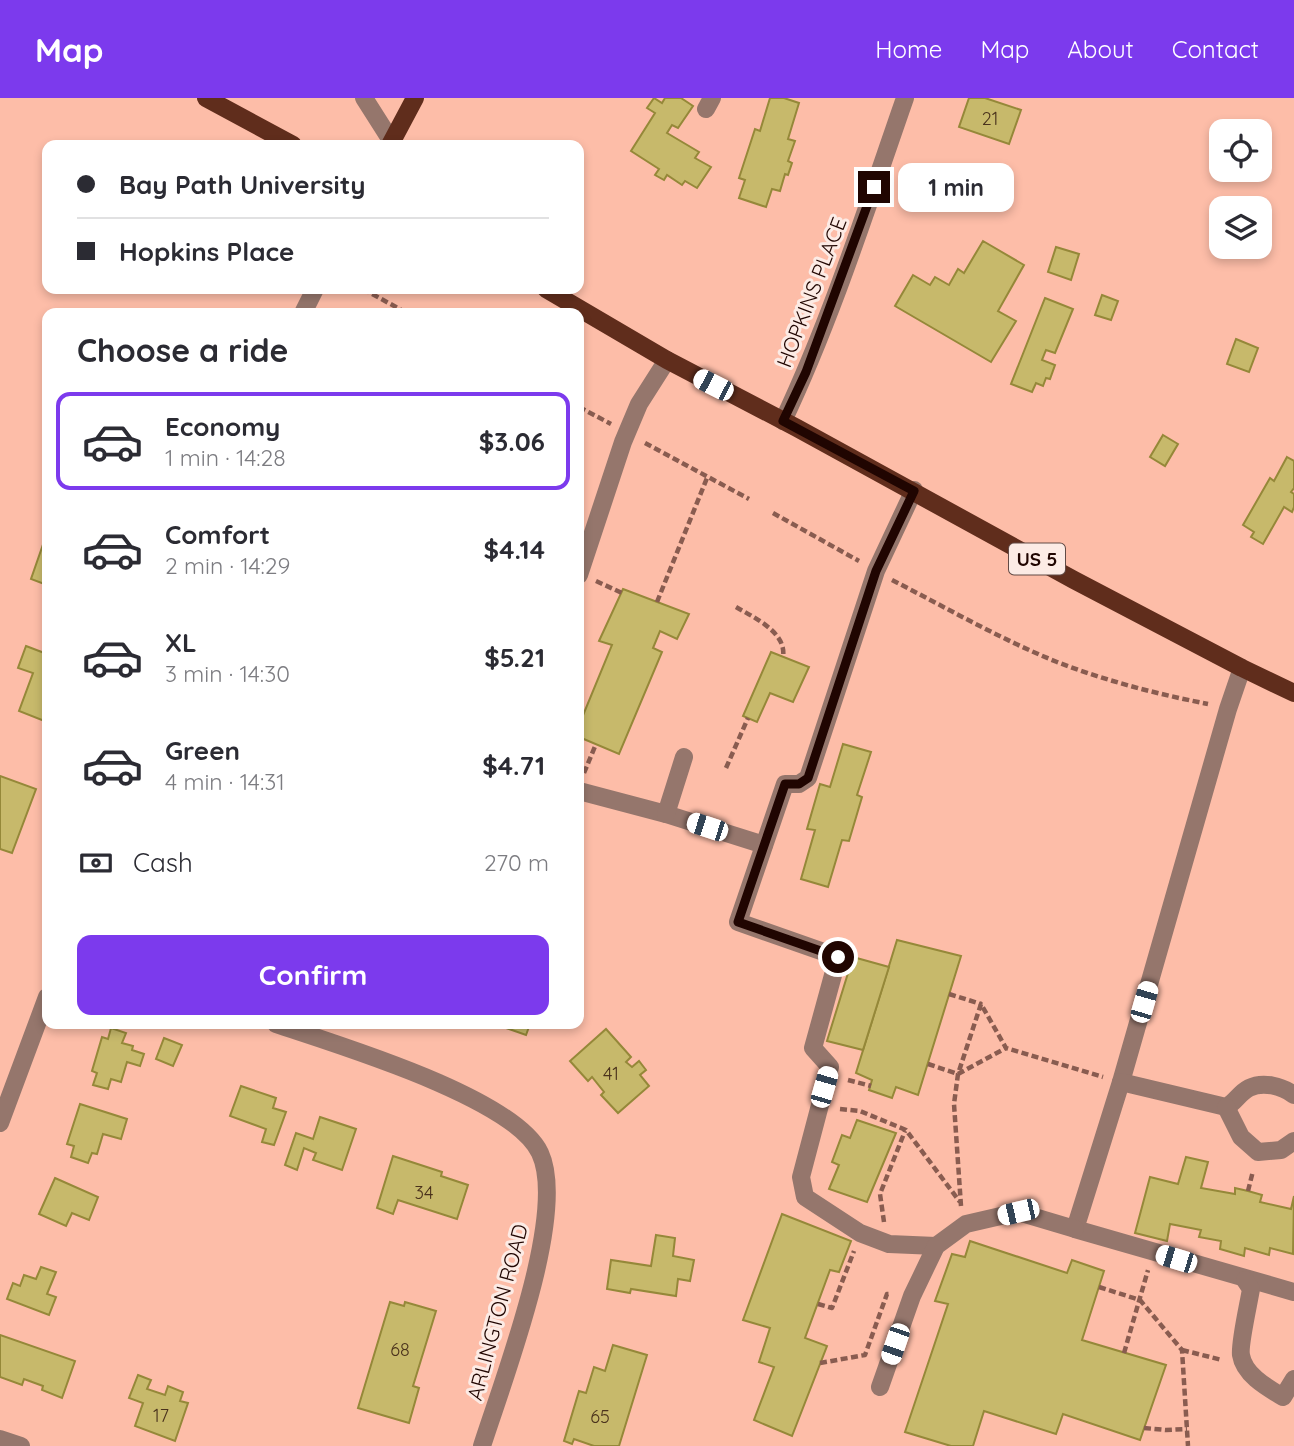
<!DOCTYPE html>
<html lang="en">
<head>
<meta charset="utf-8">
<style>
  :root { --surface:#fff; --page:#f2f2f3; --text:#2b2b33; --muted:#7c7c81; --line:#e1e1e2; --accent:#7c3aed }
  body { margin:0; font-family:Quicksand,sans-serif; background:var(--page); color:var(--text); height:100vh; display:flex; flex-direction:column; font-size:26px; white-space:nowrap }
  * { box-sizing:border-box; margin:0 }
  p { font-size:23px; color:var(--muted) }
  .icon { flex:none; width:38px; height:38px; fill:none; stroke:currentColor; stroke-width:2; stroke-linecap:round; stroke-linejoin:round }
  .map { position:relative; flex:1; overflow:hidden }
  .details { position:absolute; left:42px; top:210px; width:542px; height:721px; display:flex; flex-direction:column; background:var(--surface); border-radius:14px; box-shadow:0 4px 10px #0003 }
  .details>* { flex:none }
  .top-card { position:absolute; left:42px; top:42px; width:542px; height:154px; border-radius:14px; box-shadow:0 4px 10px #0003; display:grid; align-content:center; height:154px; padding:0 35px; background:var(--surface) }
  .fabs { position:absolute; left:1209px; top:21px; display:grid; gap:14px }
  .fabs a { display:grid; place-items:center; width:63px; height:63px; border-radius:14px; background:var(--surface); box-shadow:0 4px 10px #0003; font-size:35px }
  .end { position:absolute; width:32px; height:32px; margin:-16px; border:9px solid #200501; background:#fff; box-shadow:0 0 0 4px #fff }
  .from { border-radius:50% }
  .bubble { position:absolute; height:49px; border-radius:14px; background:var(--surface); box-shadow:0 4px 10px #0003; font-size:23px; font-weight:700; line-height:49px; text-align:center }
  .car { position:absolute; width:21px; height:42px; margin:-21px -10px; border-radius:9px; box-shadow:0 0 5px 2px #0007; background:linear-gradient(#fff 24%,#345 0 40%,#fff 0 76%,#345 0 86%,#fff 0) }
  .top-card b { display:flex; align-items:center; gap:24px; height:66px; font-size:26px }
  .top-card b+b { border-top:2px solid var(--line) }
  .top-card i { width:18px; height:18px; background:var(--text) }
  ul { padding:0; list-style:none }
  li { display:flex; align-items:center; gap:21px; height:98px; margin:0 14px 10px; padding:0 21px; border:4px solid transparent; border-radius:14px }
  li div { flex:1 }
  li b { display:block; font-size:26px }
  li em { font-style:normal; font-weight:700 }
  li.active { border-color:var(--accent) }
  li>.icon { width:63px; height:63px; stroke-width:1.5 }
  h2 { padding:0 35px; font-size:32px; line-height:84px }
  .pay { display:flex; align-items:center; gap:18px; height:77px; padding:0 35px; font-size:26px }
  .pay p { margin-inline-start:auto }
  .cta { display:flex; gap:14px; margin-top:auto; padding:14px 35px }
  .cta a { flex:1; height:80px; border-radius:14px; background:var(--accent); color:#fff; font-size:28px; font-weight:700; line-height:80px; text-align:center }
  header { display:flex; align-items:center; gap:42px; box-sizing:border-box; height:98px; padding:0 35px; background:var(--accent); color:#fff }
  header strong { font-size:33px }
  nav { display:flex; gap:38px; margin-inline-start:auto; font-size:24px }
  .map>svg:first-child { display:block }
</style>
</head>
<body>
<header>
<strong>Map</strong>
<nav><a>Home</a><a>Map</a><a>About</a><a>Contact</a></nav>
</header>
<div class="map">
<svg width="1294" height="1348" viewBox="0 0 1294 1348">
  <rect width="100%" height="100%" fill="#fdbda8"/>
  <!-- building -->
  <g fill="#c7b96b" stroke="#958839" stroke-width="2">
    <polygon points="654,0 662,5 665,0 681,0 693,8 678,30 672,27 667,35 699,54 695,60 711,69 697,90 685,83 682,87 667,77 664,82 655,77 659,71 631,53 655,15 647,10"/>
    <polygon points="770,0 784,0 799,5 788,41 795,43 788,63 792,65 788,77 785,76 780,93 772,91 766,109 739,100 745,82 739,80 755,31 760,33"/>
    <polygon points="969,0 985,0 1021,12 1009,46 959,29"/>
    <polygon points="983,143 1024,167 998,213 1016,223 991,264 895,208 913,177 930,187 935,179 949,187 958,171 964,175"/>
    <polygon points="1056,149 1079,156 1071,182 1048,174"/>
    <polygon points="1102,197 1118,203 1111,222 1095,217"/>
    <polygon points="1045,200 1073,211 1055,255 1046,252 1042,262 1055,267 1050,281 1046,280 1043,288 1036,285 1032,294 1011,286"/>
    <polygon points="1236,241 1258,250 1249,274 1227,266"/>
    <polygon points="1163,337 1178,346 1165,368 1150,359"/>
    <polygon points="1287,359 1294,363 1294,390 1291,394 1294,396 1294,409 1292,414 1284,409 1263,446 1251,439 1254,434 1243,427 1270,380 1274,383"/>
    <polygon points="47,435 47,487 31,481"/>
    <polygon points="623,491 689,516 677,541 660,533 653,550 662,554 619,656 579,639 579,627 612,547 599,543"/>
    <polygon points="26,548 47,556 47,624 19,613 33,575 18,570"/>
    <polygon points="771,554 809,569 793,604 770,595 757,624 743,618"/>
    <polygon points="843,646 871,654 857,697 862,699 849,743 842,742 828,789 801,781 815,732 807,731 820,686 830,689"/>
    <polygon points="0,678 36,691 12,755 0,751"/>
    <polygon points="897,842 961,858 918,997 896,989 892,1000 869,992 872,982 856,975"/>
    <polygon points="853,859 889,869 863,952 827,943"/>
    <polygon points="495,926 530,926 526,937"/>
    <polygon points="111,930 126,935 122,945 133,948 132,952 144,956 140,968 127,964 121,984 111,981 108,991 93,987 97,975 92,973 102,939 108,941"/>
    <polygon points="606,931 631,959 626,964 632,969 639,963 646,972 640,977 649,988 618,1015 601,997 604,994 592,979 588,983 570,963"/>
    <polygon points="164,940 182,947 173,968 156,961"/>
    <polygon points="241,988 276,1000 273,1010 286,1014 274,1047 262,1044 266,1031 230,1018"/>
    <polygon points="80,1006 127,1021 121,1041 103,1036 97,1056 92,1055 88,1065 71,1059 74,1048 67,1046"/>
    <polygon points="320,1019 356,1031 342,1072 313,1062 316,1055 304,1050 297,1072 285,1067 296,1035 313,1041"/>
    <polygon points="857,1022 896,1035 867,1104 829,1091 839,1067 832,1064 842,1037 850,1040"/>
    <polygon points="393,1058 442,1074 441,1078 468,1087 457,1121 398,1102 393,1116 377,1110"/>
    <polygon points="1186,1059 1208,1064 1201,1090 1235,1096 1235,1090 1248,1093 1262,1097 1260,1104 1291,1111 1294,1098 1293,1156 1270,1150 1269,1157 1245,1150 1244,1158 1220,1151 1221,1143 1199,1139 1201,1132 1170,1126 1167,1143 1135,1135 1150,1079 1178,1086"/>
    <polygon points="55,1080 98,1099 89,1122 72,1115 66,1128 39,1116"/>
    <polygon points="782,1116 851,1143 839,1174 830,1172 805,1240 827,1248 792,1338 754,1322 774,1269 759,1264 770,1230 743,1222"/>
    <polygon points="656,1137 675,1140 673,1158 694,1162 690,1183 678,1181 676,1198 631,1191 630,1195 607,1191 611,1162 651,1168"/>
    <polygon points="970,1143 1067,1175 1072,1162 1104,1173 1082,1242 1166,1267 1140,1342 1063,1316 1056,1336 984,1313 973,1348 951,1348 905,1334 948,1206 935,1203 952,1156 965,1159"/>
    <polygon points="41,1169 56,1174 47,1196 56,1199 49,1217 7,1201 13,1185 20,1188 24,1177 36,1181"/>
    <polygon points="390,1204 404,1208 405,1204 436,1213 413,1288 419,1290 409,1325 358,1310"/>
    <polygon points="0,1237 75,1263 62,1300 42,1292 43,1288 24,1281 22,1287 0,1279"/>
    <polygon points="613,1247 647,1257 619,1348 594,1348 574,1341 572,1346 564,1343 579,1293 586,1295 594,1269 605,1273"/>
    <polygon points="138,1277 151,1282 147,1291 165,1297 168,1288 183,1294 180,1303 188,1305 175,1343 135,1328 143,1305 129,1300"/>
  </g>
  <g fill="none" stroke-linecap="round" stroke-linejoin="round">
    <!-- path -->
    <g stroke="#895c50" stroke-width="4.5" stroke-dasharray="7 3.5" stroke-linecap="butt">
      <polyline points="363,191 407,215"/>
      <polyline points="579,309 611,326"/>
      <polyline points="645,345 749,401"/>
      <polyline points="773,415 859,463"/>
      <path d="M892,482C947,510 1000,541 1057,564C1106,583 1157,596 1208,606"/>
      <polyline points="596,483 622,495"/>
      <polyline points="657,504 707,380"/>
      <path d="M736,509C753,519 787,534 783,559"/>
      <polyline points="726,670 748,620"/>
      <polyline points="584,675 596,646"/>
      <polyline points="949,896 981,906"/>
      <polyline points="928,966 958,976 1006,950"/>
      <polyline points="848,982 871,988"/>
      <polyline points="840,1011 860,1013 906,1032 960,1104"/>
      <polyline points="1248,1093 1253,1073"/>
      <polyline points="961,1108 954,1006 958,976 981,906 1006,950 1103,979"/>
      <polyline points="884,1124 880,1096 905,1033"/>
      <polyline points="1099,1189 1140,1202 1182,1252 1188,1348"/>
      <polyline points="818,1206 832,1210 854,1153"/>
      <polyline points="1182,1252 1222,1262"/>
      <polyline points="1124,1255 1148,1172"/>
      <polyline points="820,1265 865,1257 887,1196 890,1196"/>
      <polyline points="1144,1330 1166,1332 1187,1331"/>
    </g>
    <!-- minor -->
    <g stroke="#95766c" stroke-width="18">
      <polyline points="364,0 392,44"/>
      <polyline points="706,11 712,0"/>
      <polyline points="303,215 315,191"/>
      <path d="M783,323C832,219 867,109 905,0"/>
      <polyline points="914,392 876,473 808,680 799,686 785,686 738,824 838,859 813,950 830,969 801,1079 805,1099 860,1135 889,1146 936,1148"/>
      <polyline points="579,477 623,344 639,306 667,262"/>
      <polyline points="579,693 666,716 764,747"/>
      <polyline points="666,716 684,659"/>
      <path d="M276,926C335,946 514,999 540,1055C568,1115 503,1282 482,1348"/>
      <polyline points="1121,984 1228,611 1242,570"/>
      <path d="M1294,997C1282,988 1263,983 1249,990C1239,995 1235,1005 1226,1009L1121,984L1075,1131L1294,1194"/>
      <polyline points="1226,1009 1241,1039 1258,1054 1281,1052 1294,1043"/>
      <polyline points="0,1025 47,899"/>
      <path d="M1245,1182L1251,1191C1249,1204 1239,1247 1241,1257C1244,1277 1268,1290 1283,1299L1294,1281"/>
      <polyline points="880,1289 912,1198 936,1148 966,1126 1018,1114 1075,1131"/>
      <polyline points="0,1341 21,1348"/>
    </g>
    <!-- major -->
    <g stroke="#602d1c" stroke-width="18">
      <polyline points="206,0 293,47"/>
      <polyline points="390,47 415,0"/>
      <polyline points="546,191 667,262 797,330 1074,482 1242,570 1294,595"/>
    </g>
  </g>
  <g fill="none" stroke-linecap="round" stroke-linejoin="round">
    <!-- route -->
    <polyline stroke="#200501" stroke-width="9" points="838,859 738,824 785,686 799,686 808,680 876,473 914,393 783,323 806,274 874,89"/>
  </g>
  <g text-anchor="middle" dominant-baseline="central" stroke-width="6" stroke-linejoin="round" paint-order="stroke">
    <!-- number labels -->
    <g font-size="18" fill="#4a321c">
      <text x="990" y="20">21</text>
      <text x="611" y="975">41</text>
      <text x="424" y="1094">34</text>
      <text x="400" y="1251">68</text>
      <text x="161" y="1317">17</text>
      <text x="600" y="1318">65</text>
    </g>
    <!-- shield labels -->
    <rect fill="#fcebe5" stroke="#624a45" stroke-width="2" x="1009" y="445.5" width="56" height="31" rx="5"/>
    <g font-size="19" font-weight="bold" fill="#200501">
      <text x="1037" y="461">US 5</text>
    </g>
    <!-- street labels -->
    <g font-size="21" fill="#200501" stroke="#fcebe5">
      <text transform="translate(811 194) rotate(-69)">HOPKINS PLACE</text>
      <text transform="translate(497 1214) rotate(-75)">ARLINGTON ROAD</text>
    </g>
  </g>
</svg>
<div class="fabs">
<a><svg class="icon" aria-label="locate" viewBox="0 0 24 24"><circle cx="12" cy="12" r="6"/><path d="M12 2v4M12 18v4M2 12h4M18 12h4"/></svg></a>
<a><svg class="icon" aria-label="layers" viewBox="0 0 24 24"><path d="M12 4l9 5-9 5-9-5zM3 14l9 5 9-5"/></svg></a>
</div>
<i class="end from" style="left:838px;top:859px"></i>
<i class="end" style="left:874px;top:89px"></i>
<div class="bubble" style="left:898px;top:65px;width:116px">1 min</div>
<i class="car" style="left:713px;top:287px;rotate:297deg"></i>
<i class="car" style="left:707px;top:729px;rotate:288deg"></i>
<i class="car" style="left:1144px;top:904px;rotate:16deg"></i>
<i class="car" style="left:824px;top:989px;rotate:16deg"></i>
<i class="car" style="left:1018px;top:1114px;rotate:257deg"></i>
<i class="car" style="left:1176px;top:1161px;rotate:287deg"></i>
<i class="car" style="left:895px;top:1246px;rotate:199deg"></i>
<div class="top-card">
<b><i class="from"></i>Bay Path University</b>
<b><i></i>Hopkins Place</b>
</div>
<section class="details">
<h2>Choose a ride</h2>
<ul>
<li class="active"><svg class="icon" aria-label="car" viewBox="0 0 24 24"><path d="M5 17H2v-5l4-1 3-4h7l3 4 3 1v5h-3M9 17h6M6 11h13"/><circle cx="7" cy="17" r="2"/><circle cx="17" cy="17" r="2"/></svg><div><b>Economy</b><p>1 min · 14:28</p></div><em>$3.06</em></li>
<li><svg class="icon" aria-label="car" viewBox="0 0 24 24"><path d="M5 17H2v-5l4-1 3-4h7l3 4 3 1v5h-3M9 17h6M6 11h13"/><circle cx="7" cy="17" r="2"/><circle cx="17" cy="17" r="2"/></svg><div><b>Comfort</b><p>2 min · 14:29</p></div><em>$4.14</em></li>
<li><svg class="icon" aria-label="car" viewBox="0 0 24 24"><path d="M5 17H2v-5l4-1 3-4h7l3 4 3 1v5h-3M9 17h6M6 11h13"/><circle cx="7" cy="17" r="2"/><circle cx="17" cy="17" r="2"/></svg><div><b>XL</b><p>3 min · 14:30</p></div><em>$5.21</em></li>
<li><svg class="icon" aria-label="car" viewBox="0 0 24 24"><path d="M5 17H2v-5l4-1 3-4h7l3 4 3 1v5h-3M9 17h6M6 11h13"/><circle cx="7" cy="17" r="2"/><circle cx="17" cy="17" r="2"/></svg><div><b>Green</b><p>4 min · 14:31</p></div><em>$4.71</em></li>
</ul>
<div class="pay"><svg class="icon" aria-label="cash" viewBox="0 0 24 24"><path d="M3 7h18v10H3z"/><circle cx="12" cy="12" r="2"/></svg>Cash<p>270 m</p></div>
<div class="cta"><a>Confirm</a></div>
</section>
</div>
</body>
</html>
